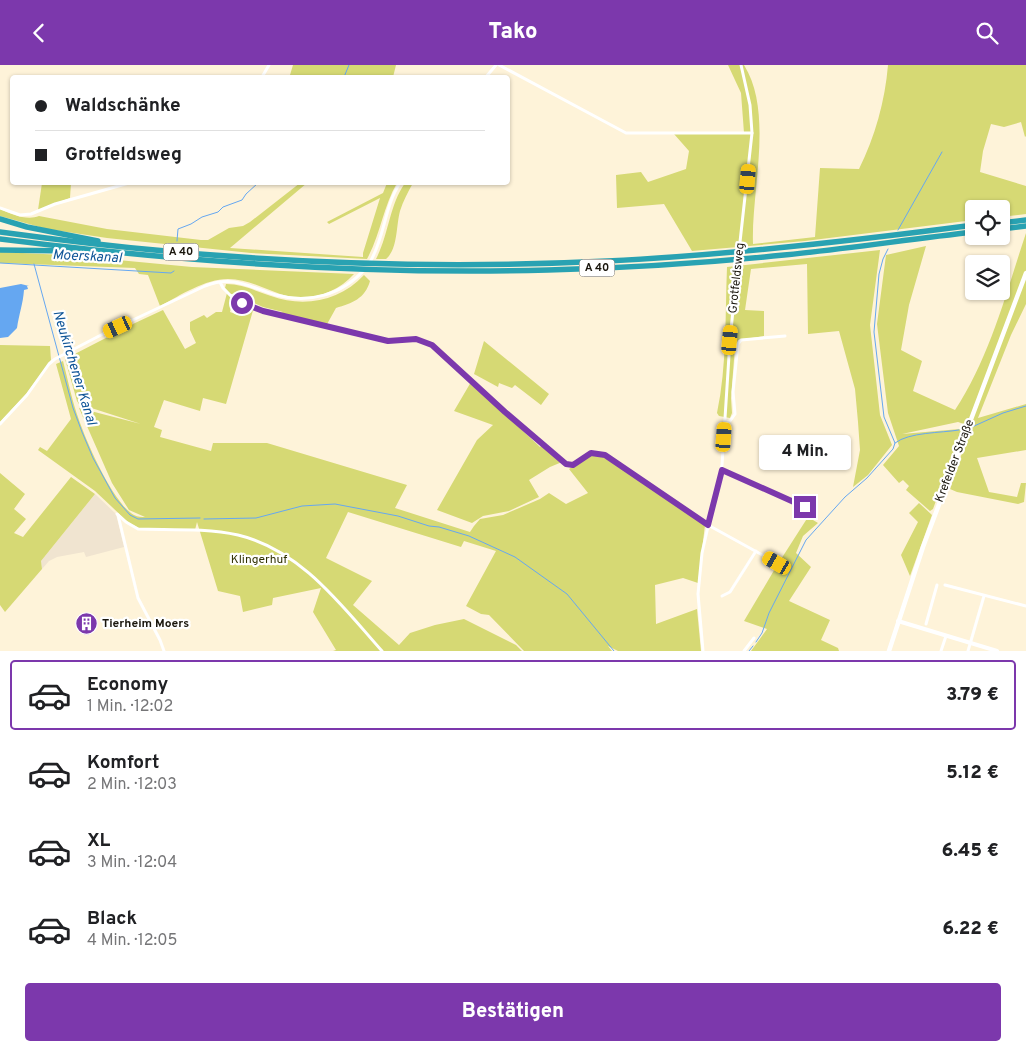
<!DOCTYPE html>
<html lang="de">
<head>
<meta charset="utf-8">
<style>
  :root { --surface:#fff; --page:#f6f6f6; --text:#202124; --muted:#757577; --line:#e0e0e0; --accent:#7c38ac }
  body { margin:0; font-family:Overpass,sans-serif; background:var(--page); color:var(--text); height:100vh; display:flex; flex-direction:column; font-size:19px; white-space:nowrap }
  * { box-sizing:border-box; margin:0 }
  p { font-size:16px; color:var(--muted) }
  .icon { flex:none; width:28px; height:28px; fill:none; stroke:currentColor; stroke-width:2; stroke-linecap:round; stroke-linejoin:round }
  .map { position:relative; height:586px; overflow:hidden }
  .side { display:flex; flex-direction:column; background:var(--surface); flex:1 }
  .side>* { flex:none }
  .hud { position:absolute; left:10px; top:10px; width:500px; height:110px; border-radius:5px; box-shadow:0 1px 4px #0004; display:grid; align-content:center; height:110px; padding:0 25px; background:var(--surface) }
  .tools { position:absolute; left:965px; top:135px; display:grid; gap:10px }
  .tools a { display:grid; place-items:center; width:45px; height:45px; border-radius:5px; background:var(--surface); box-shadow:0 1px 4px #0004; font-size:25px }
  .end { position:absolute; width:22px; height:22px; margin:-11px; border:6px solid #7c38ac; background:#fff; box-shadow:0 0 0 2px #fff }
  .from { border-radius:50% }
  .bubble { position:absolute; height:35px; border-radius:5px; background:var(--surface); box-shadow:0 1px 4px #0004; font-size:16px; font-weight:800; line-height:35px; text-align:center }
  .car { position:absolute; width:15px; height:30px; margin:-15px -8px; border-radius:6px; box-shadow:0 0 4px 1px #0007; background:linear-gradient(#f5c518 24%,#345 0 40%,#f5c518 0 76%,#345 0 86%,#f5c518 0) }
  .hud b { display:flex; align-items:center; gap:18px; height:48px; font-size:19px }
  .hud b+b { border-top:1px solid var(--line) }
  .hud i { width:12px; height:12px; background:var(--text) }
  ul { padding:9px 0 0; list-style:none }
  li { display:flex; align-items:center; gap:15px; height:70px; margin:0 10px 8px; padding:0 15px; border:2px solid transparent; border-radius:5px }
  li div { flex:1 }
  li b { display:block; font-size:19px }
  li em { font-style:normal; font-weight:800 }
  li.on { border-color:var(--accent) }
  li>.icon { width:45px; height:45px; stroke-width:1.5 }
  .primary-button { display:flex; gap:10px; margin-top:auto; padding:10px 25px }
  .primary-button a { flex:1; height:58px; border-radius:5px; background:var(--accent); color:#fff; font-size:20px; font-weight:800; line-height:58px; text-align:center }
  header { display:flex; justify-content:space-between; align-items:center; height:65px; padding:0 25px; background:var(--accent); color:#fff; font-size:22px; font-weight:800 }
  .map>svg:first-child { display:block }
</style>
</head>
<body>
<header><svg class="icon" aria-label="back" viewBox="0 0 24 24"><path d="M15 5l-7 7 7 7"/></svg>Tako<svg class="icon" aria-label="search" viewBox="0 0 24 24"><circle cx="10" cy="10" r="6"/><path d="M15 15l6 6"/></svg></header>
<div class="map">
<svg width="1026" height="586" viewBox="0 0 1026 586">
  <rect width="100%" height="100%" fill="#fef3d9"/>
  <!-- industrial -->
  <polygon fill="#f0e4d0" points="95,429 116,449 124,482 86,492 84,487 57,492 49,496 42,504 41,496"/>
  <!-- green -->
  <g fill="#d6d974">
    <polygon points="293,0 396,0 393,12 295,12 290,10"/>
    <path d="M728,0H744C774,48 751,126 753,179L815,172L820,103L859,104C875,72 885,36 888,0H1026V71L1025,72L1021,57L1004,62L991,59L983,86L980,107L1026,121V149L1001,152V144H974V155L805,176L692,186L664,139L617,143L616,110L641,107L648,117L686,104L689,86L674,69L744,68L741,28Z"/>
    <polygon points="42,118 71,118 70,133 38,145"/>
    <path d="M300,118H307L230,183L363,192V188L380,133L329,159L327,157L383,128L387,118H397C383,142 381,168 367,194L251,188L107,173L47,164L0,151V144C11,149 27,156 39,151L107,164L201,175H208L229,163L243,161L250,157Z"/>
    <path d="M405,118H413C408,127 403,136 400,146C396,161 398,184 386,194H376C389,169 389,141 405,118Z"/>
    <path d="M1026,168V239L1011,270L978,353L1026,339V385L977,393L989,427L1017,432L1021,418H1026L1024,437L1018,439L957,427L950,424L964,382L970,355L964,359L958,357L902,369L960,364L961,367L933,444L930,446L906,425L909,421L903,415L899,418L883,400L899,381L888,348L877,259L886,190L926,181L909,240L901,285L922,296L913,326L955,345C990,292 1006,228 1026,168Z"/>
    <path d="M880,185L870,260L880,350L892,380L868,410L853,422L860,385L858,357L855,324L839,266L808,269L807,199L751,204L745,245L764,246V271L738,275L735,282L731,333L732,348L730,353L719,351L717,348C727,300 725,250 727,202Z"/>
    <path d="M0,187L65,190L192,202L354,209C336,229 307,238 280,229C263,223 247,214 228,214C205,214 181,230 160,241L148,210L139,209L135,203L0,198Z"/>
    <path d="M364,210L370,216C365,234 352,238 336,243L326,261L277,249L283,247L263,242L233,229H230L225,223L226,219C243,219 255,226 271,231C304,243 340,236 364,210Z"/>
    <path d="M227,228L233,233L230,247L238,250L242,237L254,242L226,339L203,333L200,346L164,335L154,362L162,365L160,372L211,386L213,378H267L407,420L395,443L470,467L474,461L480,454L503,450L540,434L549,428L566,439L588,428L569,404L593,388L604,391L705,460L698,518L683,513L655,520L656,559L697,544L701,586H618L608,581L612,586H524L489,550L481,549L466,541L496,486L464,476L461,482L348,447L326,493L372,516L353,540L399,580L410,568L435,560L464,554L516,580L522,586H333L336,585L313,547L321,523L273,533L272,540L243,547L240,531L218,526L197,457L195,465L139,463L129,458L95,426L38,385L40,382L47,386L71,354L56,299L63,296C68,315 72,336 79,355C87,378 113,438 134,450C138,452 141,452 145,452L129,445L112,418L79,343L141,359L79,339L77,336L65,294L135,258L163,245L185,284L196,278L190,265V257L204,250L207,253L216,247H222Z"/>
    <polygon points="484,276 549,329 541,340 515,320 512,323 499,318 498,322 474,309"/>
    <polygon points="0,280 50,281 51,295 26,329 0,357"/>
    <polygon points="471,317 540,382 542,380 562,397 550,402 529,415 539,432 509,446 483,451 472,458 437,445 477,375 493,360 454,346"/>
    <polygon points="0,408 25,429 14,444 26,454 14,468 23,472 71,412 95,429 41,496 42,504 5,547 0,540"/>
    <polygon points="919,438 932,450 910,511 901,490 918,457 909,448"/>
    <polygon points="808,452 818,458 803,471 796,488 811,502 789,536 830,555 821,575 838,583 839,586 751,586 767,564 744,556 776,502"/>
  </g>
  <!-- water -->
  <path fill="#65a7f1" d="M21,219L29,221H27L28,224L24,225C23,239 19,249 17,263L8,272L0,273V223Z"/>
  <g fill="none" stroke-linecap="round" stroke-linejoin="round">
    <!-- stream -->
    <g stroke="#65a7f1" stroke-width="1">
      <polyline points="344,12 349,0"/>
      <polyline points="898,165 942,87"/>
      <polyline points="177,176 178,164 191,159 202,152 218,147 223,142 242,135 246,129 258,118"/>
      <polyline points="0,198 171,208 174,206"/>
      <polyline points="34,199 73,343 82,367 93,393 115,433 130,450 138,454 200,453"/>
      <polyline points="972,362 1003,348 1026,341"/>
      <path d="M895,378C909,367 941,368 959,365"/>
      <polyline points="204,454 256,453 302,441 335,439 398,451 429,461 439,462 469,471 515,492 567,529 614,586"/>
      <polyline points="756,577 762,568 769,548 806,475 845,432 867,413 893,384 895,378 884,352 874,267 879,209 883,194 888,184"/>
      <polyline points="749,586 753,581"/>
    </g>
    <!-- minor -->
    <g stroke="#fff" stroke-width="3">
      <polyline points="499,0 626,68 752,68"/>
      <polyline points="262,12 269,0"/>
      <polyline points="486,12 496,0"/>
      <polyline points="0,143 20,150 31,149 55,139 129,118"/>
      <polyline points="739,186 752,68 750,40 741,0"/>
      <path d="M370,197C385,172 384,142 400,118"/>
      <polyline points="220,217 223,223 233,233 263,246 388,277 416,274 432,280 505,347 566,399 573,400 591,388 605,390 708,460 777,498"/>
      <polyline points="725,357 730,356 735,349 733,327 738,279 741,275 785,271"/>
      <path d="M0,359L27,330L49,299L55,294L101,270L205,221C234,210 249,222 276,230C309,239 342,230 365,204"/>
      <polyline points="722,405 805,442"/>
      <path d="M117,449L126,457L138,464C171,465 206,463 238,470C301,485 341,540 382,586"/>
      <polyline points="118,450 138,533 160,575 164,586"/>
      <polyline points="945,520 1026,541"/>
      <polyline points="722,531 730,527 756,486"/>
      <polyline points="926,559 937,520"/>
      <polyline points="703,586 698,529 702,488 722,400 730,275 738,195"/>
      <polyline points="744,586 754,573"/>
      <polyline points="941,586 946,571"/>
      <polyline points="968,586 984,531"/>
    </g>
    <!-- tertiary -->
    <polyline stroke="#fff" stroke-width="4" points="898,556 997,586"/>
    <!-- secondary -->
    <polyline stroke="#fff" stroke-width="4.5" points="889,586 923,482 1026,208"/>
    <!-- motorway -->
    <g stroke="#29a2b2" stroke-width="5.5">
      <polyline points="0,154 27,162 98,176"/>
      <polyline points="1001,158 1026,155"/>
      <polyline points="1001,164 1026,161"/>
      <path d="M0,167C201,195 405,206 607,196C730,190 852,176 974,160"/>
      <path d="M0,174C182,197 365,210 548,205C627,203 706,198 784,190C847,184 910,174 974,167"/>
      <polyline points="0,185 70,186"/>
    </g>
  </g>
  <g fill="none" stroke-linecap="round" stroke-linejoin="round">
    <!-- route -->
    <polyline stroke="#7c38ac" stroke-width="6" points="242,238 263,246 388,276 416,274 432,280 505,347 566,399 573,400 591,388 605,390 708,460 722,405 805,442"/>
  </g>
  <!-- icons -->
  <defs>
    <symbol id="building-disc" viewBox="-11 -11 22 22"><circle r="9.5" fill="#7c38ac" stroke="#fff"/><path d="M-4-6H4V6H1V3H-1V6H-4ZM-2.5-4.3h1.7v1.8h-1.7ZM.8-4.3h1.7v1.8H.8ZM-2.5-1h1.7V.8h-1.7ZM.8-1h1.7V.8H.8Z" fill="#fff"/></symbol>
  </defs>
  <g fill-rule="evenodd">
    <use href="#building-disc" x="74" y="546" width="25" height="25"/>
  </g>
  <g text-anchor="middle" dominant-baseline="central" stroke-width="4.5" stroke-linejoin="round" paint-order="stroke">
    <!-- shield labels -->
    <g fill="#fff" stroke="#5e5b55" stroke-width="1">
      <rect x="163.5" y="178.5" width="35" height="17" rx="4"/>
      <rect x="579.5" y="194.5" width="35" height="17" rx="4"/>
    </g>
    <g font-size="11" font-weight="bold" fill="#19150c">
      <text x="181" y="187">A 40</text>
      <text x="597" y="203">A 40</text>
    </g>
    <!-- street labels -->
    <g font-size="12" fill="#19150c" stroke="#fff">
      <text transform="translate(737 213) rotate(-84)">Grotfeldsweg</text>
      <text transform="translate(955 396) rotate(-69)">Krefelder Straße</text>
    </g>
    <!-- park labels -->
    <g font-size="12" fill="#313103" stroke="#fff">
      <text x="259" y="495">Klingerhuf</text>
    </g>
    <!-- poi labels -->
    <g font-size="12" font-weight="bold" fill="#19150c" stroke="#fff" text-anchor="start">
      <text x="102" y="559">Tierheim Moers</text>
    </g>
    <!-- water labels -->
    <g font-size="14" font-style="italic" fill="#115698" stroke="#fff">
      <text transform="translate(87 192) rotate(3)">Moerskanal</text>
      <text transform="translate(74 303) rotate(73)">Neukirchener Kanal</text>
    </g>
  </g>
</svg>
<div class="tools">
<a><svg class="icon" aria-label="locate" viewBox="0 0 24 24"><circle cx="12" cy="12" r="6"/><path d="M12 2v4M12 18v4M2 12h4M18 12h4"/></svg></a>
<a><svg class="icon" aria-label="layers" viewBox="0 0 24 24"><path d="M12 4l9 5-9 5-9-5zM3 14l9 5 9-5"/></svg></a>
</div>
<i class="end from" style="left:242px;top:238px"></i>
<i class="end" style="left:805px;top:442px"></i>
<div class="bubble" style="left:759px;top:370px;width:92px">4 Min.</div>
<i class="car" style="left:748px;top:114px;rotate:5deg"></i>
<i class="car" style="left:118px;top:262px;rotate:245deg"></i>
<i class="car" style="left:730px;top:275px;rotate:5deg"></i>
<i class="car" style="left:724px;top:372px;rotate:4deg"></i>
<i class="car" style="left:777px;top:498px;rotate:300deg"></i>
<div class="hud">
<b><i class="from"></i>Waldschänke</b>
<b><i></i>Grotfeldsweg</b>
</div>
</div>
<section class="side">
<ul>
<li class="on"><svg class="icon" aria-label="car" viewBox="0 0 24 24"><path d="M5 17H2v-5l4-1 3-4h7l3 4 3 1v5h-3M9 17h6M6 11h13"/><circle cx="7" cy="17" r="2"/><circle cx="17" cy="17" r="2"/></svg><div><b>Economy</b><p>1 Min. · 12:02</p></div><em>3.79 €</em></li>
<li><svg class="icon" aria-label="car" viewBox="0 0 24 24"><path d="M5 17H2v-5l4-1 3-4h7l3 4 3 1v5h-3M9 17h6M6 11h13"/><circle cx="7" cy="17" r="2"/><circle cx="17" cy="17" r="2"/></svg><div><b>Komfort</b><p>2 Min. · 12:03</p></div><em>5.12 €</em></li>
<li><svg class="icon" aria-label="car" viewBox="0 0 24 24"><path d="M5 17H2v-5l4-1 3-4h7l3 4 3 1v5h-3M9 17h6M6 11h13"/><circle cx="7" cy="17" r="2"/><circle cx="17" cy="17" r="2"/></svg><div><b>XL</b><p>3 Min. · 12:04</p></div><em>6.45 €</em></li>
<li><svg class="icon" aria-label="car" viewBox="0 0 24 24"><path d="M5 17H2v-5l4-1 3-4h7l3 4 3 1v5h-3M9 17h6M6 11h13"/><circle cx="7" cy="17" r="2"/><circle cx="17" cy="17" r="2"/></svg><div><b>Black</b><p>4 Min. · 12:05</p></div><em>6.22 €</em></li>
</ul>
<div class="primary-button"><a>Bestätigen</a></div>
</section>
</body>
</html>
